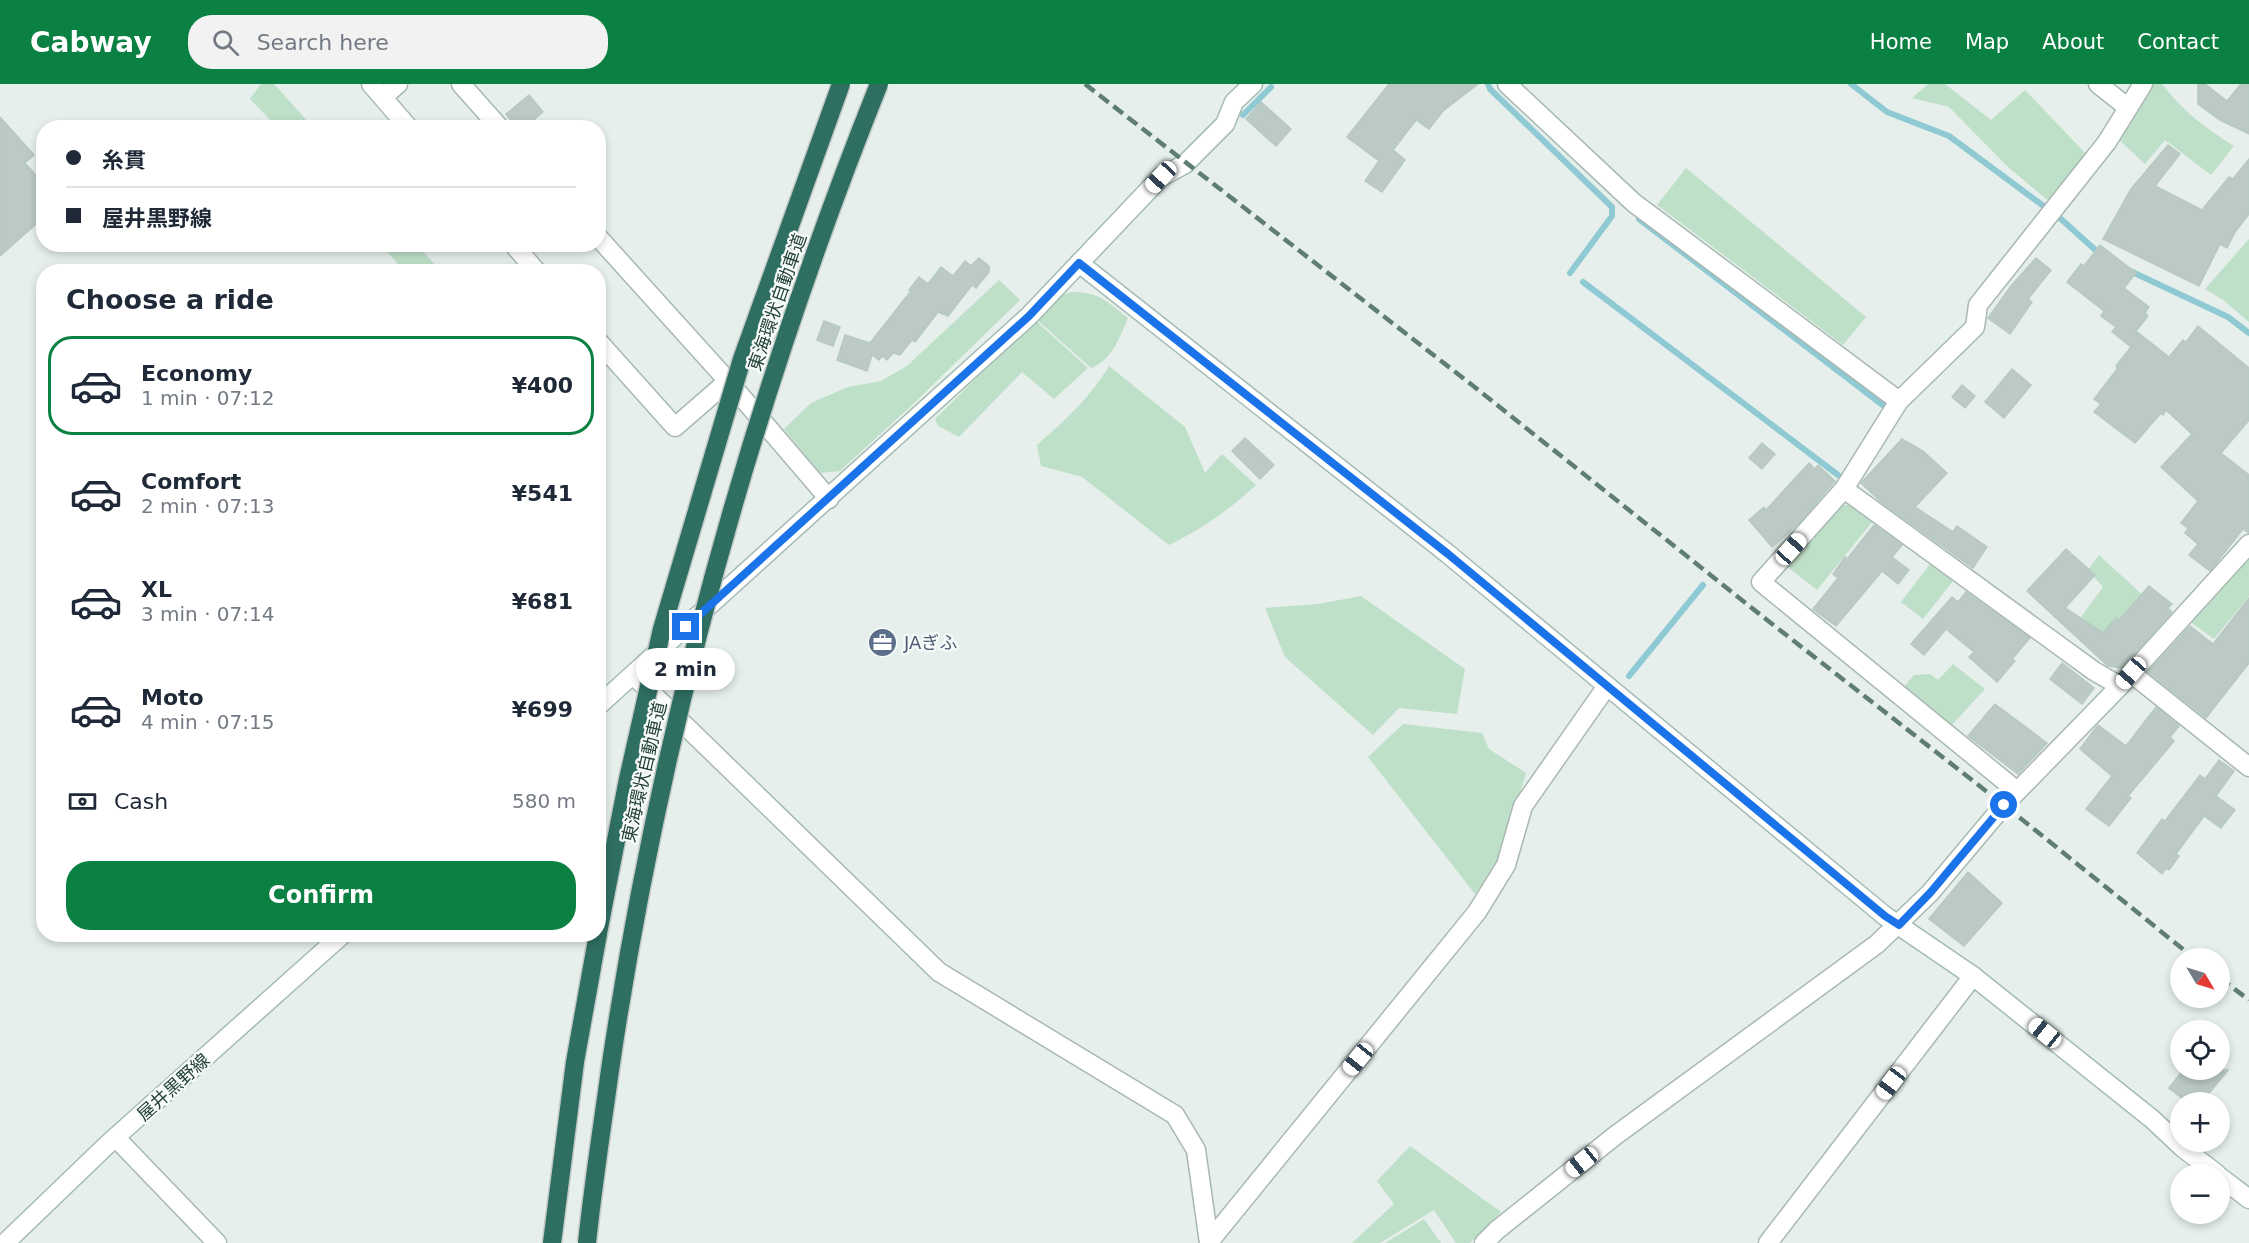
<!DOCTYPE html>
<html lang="en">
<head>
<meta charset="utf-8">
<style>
  :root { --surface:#fff; --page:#f2f2f3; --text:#1f2937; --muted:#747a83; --line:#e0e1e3; --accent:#0b8043 }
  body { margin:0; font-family:"DejaVu Sans","Noto Sans JP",sans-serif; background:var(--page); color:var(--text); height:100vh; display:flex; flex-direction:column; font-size:22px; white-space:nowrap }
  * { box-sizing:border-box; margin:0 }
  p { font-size:20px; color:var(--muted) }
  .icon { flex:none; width:33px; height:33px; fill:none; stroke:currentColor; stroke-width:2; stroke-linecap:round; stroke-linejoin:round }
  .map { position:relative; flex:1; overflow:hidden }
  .sheet { position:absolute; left:36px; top:180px; width:570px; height:678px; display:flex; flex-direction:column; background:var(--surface); border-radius:24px; box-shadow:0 3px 9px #0003 }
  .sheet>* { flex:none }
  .hud { position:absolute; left:36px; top:36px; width:570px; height:132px; border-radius:24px; box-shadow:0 3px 9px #0003; display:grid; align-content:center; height:132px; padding:0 30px; background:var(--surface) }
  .needle { width:39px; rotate:128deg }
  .fabs { position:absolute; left:2170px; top:864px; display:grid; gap:12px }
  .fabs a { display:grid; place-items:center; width:60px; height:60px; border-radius:50%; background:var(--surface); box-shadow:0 3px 9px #0003; font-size:30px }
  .end { position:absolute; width:27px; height:27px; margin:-14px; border:8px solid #1a73e8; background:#fff; box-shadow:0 0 0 3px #fff }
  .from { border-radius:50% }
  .bubble { position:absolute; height:42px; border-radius:21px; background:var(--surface); box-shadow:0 3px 9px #0003; font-size:20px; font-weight:600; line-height:42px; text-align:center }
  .car { position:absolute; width:18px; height:36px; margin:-18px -9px; border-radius:8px; box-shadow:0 0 4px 2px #0007; background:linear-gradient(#fff 24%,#345 0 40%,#fff 0 76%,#345 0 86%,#fff 0) }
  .hud b { display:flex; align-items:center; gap:21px; height:57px; font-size:22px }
  .hud b+b { border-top:2px solid var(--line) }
  .hud i { width:15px; height:15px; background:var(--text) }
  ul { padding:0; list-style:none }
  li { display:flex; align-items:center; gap:18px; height:99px; margin:0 12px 9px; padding:0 18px; border:3px solid transparent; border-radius:24px }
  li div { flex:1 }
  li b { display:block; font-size:22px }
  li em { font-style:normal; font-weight:600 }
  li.active { border-color:var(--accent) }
  li>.icon { width:54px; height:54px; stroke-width:1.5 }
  h2 { padding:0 30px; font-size:27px; line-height:72px }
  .pay { display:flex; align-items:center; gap:15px; height:66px; padding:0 30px; font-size:22px }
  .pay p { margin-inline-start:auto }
  .button { display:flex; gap:12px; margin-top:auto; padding:12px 30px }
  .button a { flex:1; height:69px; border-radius:24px; background:var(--accent); color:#fff; font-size:24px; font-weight:600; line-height:69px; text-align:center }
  header { display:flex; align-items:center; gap:36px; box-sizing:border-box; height:84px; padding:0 30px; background:var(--accent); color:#fff }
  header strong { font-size:28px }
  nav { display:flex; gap:33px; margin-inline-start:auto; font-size:21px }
  .search { width:420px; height:54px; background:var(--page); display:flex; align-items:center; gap:15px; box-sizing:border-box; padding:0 21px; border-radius:24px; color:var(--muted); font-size:22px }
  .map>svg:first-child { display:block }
</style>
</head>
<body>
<header>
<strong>Cabway</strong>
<div class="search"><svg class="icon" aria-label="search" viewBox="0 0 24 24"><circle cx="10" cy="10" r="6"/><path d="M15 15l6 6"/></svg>Search here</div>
<nav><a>Home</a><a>Map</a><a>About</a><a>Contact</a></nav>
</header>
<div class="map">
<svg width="2249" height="1159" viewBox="0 0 2249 1159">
  <rect width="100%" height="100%" fill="#e6efeb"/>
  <!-- green -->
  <g fill="#bfe0c8">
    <polygon points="261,0 274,0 313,43 277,43 250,15"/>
    <polygon points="1928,0 1945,0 1991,36 2025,6 2088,72 2051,119 2008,83 1949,23 1912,14"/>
    <path d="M2151,0H2162C2184,28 2204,43 2234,62L2211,91L2165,56L2145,80L2116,53Z"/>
    <polygon points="1686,84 1866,233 1843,261 1657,121"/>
    <polygon points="2249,155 2249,238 2223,216 2205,205"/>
    <polygon points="381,161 417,161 441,187 404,187"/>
    <polygon points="999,196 1020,216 910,323 840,387 820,389 784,345 811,319 848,303 881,297 907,282"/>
    <path d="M1071,208C1100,208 1106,217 1128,234C1120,253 1112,276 1091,284L1036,235L1060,212Z"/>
    <polygon points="1035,236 1088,284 1054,315 1022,288 959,353 938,342 935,335"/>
    <path d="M1109,282L1185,343L1205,389L1222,370L1256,401C1229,426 1202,445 1169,461L1082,393L1041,382L1037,361C1064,337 1091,313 1109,282Z"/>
    <polygon points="1839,421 1853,421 1873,437 1817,506 1784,480"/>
    <polygon points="2099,471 2145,513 2110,557 2078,537 2103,503 2088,486"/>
    <polygon points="2249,474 2249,512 2214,555 2189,537"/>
    <polygon points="1930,480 1953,497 1923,535 1901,518"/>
    <polygon points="1361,512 1465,585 1457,630 1399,624 1373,651 1285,573 1265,524 1318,520"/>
    <polygon points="1953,580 1985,605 1949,644 1901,606 1914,591 1930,590 1938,596"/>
    <polygon points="1403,640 1482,649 1489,665 1526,689 1500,777 1475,810 1368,673"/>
    <polygon points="1410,1062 1501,1128 1470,1159 1456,1159 1434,1126 1380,1159 1352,1159 1394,1120 1377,1097"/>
    <polygon points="1424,1135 1441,1159 1385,1159"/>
  </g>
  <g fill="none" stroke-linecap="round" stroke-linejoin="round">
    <!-- stream -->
    <g stroke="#8ec9d4" stroke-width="6">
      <polyline points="1488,0 1490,5 1612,123 1612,132 1570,189"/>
      <polyline points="1851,0 1887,28 1949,52 2061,135 2101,171"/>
      <polyline points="1243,31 1271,3"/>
      <polyline points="1639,135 1884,322"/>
      <polyline points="2128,186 2228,233 2249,249"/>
      <polyline points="1583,198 1838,391"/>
      <polyline points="1629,592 1703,501"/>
    </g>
  </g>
  <!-- building -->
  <g fill="#bbcac4" stroke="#b8c9c2" stroke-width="1.5">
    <polygon points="1389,0 1478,0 1443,27 1429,45 1416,36 1393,66 1405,76 1382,108 1365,97 1379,77 1347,53"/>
    <polygon points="2198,0 2205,0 2227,17 2241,0 2249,0 2249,50 2220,36 2198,20"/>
    <polygon points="529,11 543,28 524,44 517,44 506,30"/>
    <polygon points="1261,18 1291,45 1276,62 1246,35"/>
    <polygon points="0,33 34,71 25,79 44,100 44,133 0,172"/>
    <polygon points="2168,61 2180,70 2155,102 2202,126 2229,93 2233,95 2249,75 2249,130 2235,148 2227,164 2220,160 2199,202 2103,155 2131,105"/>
    <polygon points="2100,161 2136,189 2124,204 2149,223 2145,229 2148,232 2136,247 2169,273 2183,256 2186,258 2198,242 2249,284 2249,336 2221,369 2249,391 2249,449 2243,445 2210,487 2189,471 2198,460 2185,449 2188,444 2181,439 2198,417 2161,383 2192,350 2166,326 2163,331 2161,329 2135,359 2094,328 2101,320 2094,315 2118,284 2116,282 2131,263 2112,248 2116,243 2101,232 2104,227 2067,198 2081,180 2084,182"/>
    <polygon points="979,174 989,182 989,188 976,204 972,201 948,232 938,228 915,258 912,256 900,271 893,269 887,276 882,272 879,276 872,271 867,287 837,276 845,251 870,259 911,207 909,206 919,193 928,200 941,183 953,192 965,177 971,182"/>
    <polygon points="2036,174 2051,186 2028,215 2032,218 2010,250 1988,234 2011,202"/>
    <polygon points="824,237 840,243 833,262 817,256"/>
    <polygon points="2012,285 2031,301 2004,334 1985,318"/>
    <polygon points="1962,301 1975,312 1965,324 1952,313"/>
    <polygon points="1245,354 1274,381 1260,395 1232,367"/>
    <polygon points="1902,355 1923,367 1947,389 1915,423 1953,448 1957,442 1987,463 1973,484 1881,418 1861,399"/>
    <polygon points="1762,359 1775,370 1762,385 1749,374"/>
    <polygon points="1809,379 1815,385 1818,381 1835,397 1798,440 1772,463 1749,436 1764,423 1766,426"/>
    <polygon points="1874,441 1902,461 1892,473 1909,486 1898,500 1882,487 1836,542 1813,525 1838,494 1833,490 1845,473 1847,475"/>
    <polygon points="2066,465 2095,491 2065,524 2103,549 2116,534 2119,536 2149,502 2172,520 2168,524 2172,528 2121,584 2108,582 2027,507"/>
    <polygon points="1966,508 2030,554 2012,575 2015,577 1997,598 1969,573 1974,568 1946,545 1924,571 1911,560 1952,513 1958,518"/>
    <polygon points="2249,514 2249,579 2206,634 2148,588 2190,542 2213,560"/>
    <polygon points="2062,579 2094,604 2082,620 2050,595"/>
    <polygon points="1995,620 2047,659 2018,690 1968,652"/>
    <polygon points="2156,623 2179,642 2170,653 2174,657 2128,712 2131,714 2109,742 2086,725 2112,692 2080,665 2098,641 2126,662"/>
    <polygon points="2219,676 2234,687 2216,712 2235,726 2221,744 2204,732 2176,770 2179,772 2169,786 2166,784 2162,790 2137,769 2162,735 2165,737 2200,691 2205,695"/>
    <polygon points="1968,788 2002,819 1964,862 1929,835"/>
    <polygon points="2183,986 2228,986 2202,1018 2187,1018 2169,1004"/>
  </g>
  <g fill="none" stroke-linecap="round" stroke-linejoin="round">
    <defs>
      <g id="street">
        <polyline points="371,0 409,44"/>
        <polyline points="461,0 500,44"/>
        <polyline points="1507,0 1634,119 1899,317"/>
        <polyline points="2098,0 2127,23"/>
        <polyline points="383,13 398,0"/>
        <polyline points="598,153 728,297 829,415"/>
        <polyline points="513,160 537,188"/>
        <polyline points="598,257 675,343 728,297"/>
        <polyline points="1844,405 2094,587 2120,602"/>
        <polyline points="2131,589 2249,683"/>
        <polyline points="633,591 939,888 1175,1031 1196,1066 1209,1159"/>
        <polyline points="2017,707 1761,498 1844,405 1899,317 1975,243 1978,221 2107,58 2143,0"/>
        <polyline points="116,1054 217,1159"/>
        <polyline points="1209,1158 1477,828 1506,781 1523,722 1607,602"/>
        <polyline points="1484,1159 1497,1146 1616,1051 1877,860 1930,809 2004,721 2120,602 2249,460"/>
        <polyline points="1768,1159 1973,892"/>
      </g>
      <g id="secondary">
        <polyline points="1079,179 1448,470 1885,832 1973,892 2152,1035 2183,1064 2217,1090"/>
        <polyline points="598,622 1029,232 1161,93 1185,80 1225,40 1234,18 1253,0"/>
        <polyline points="2220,1093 2249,1115"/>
        <polyline points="5,1159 109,1059 343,850"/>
      </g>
      <polyline id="highway" points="552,1159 575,978 598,850"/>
    </defs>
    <!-- street casing -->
    <use href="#street" stroke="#a8b8b2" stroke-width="21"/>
    <!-- secondary casing -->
    <use href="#secondary" stroke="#a4bbb3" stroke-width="21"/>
    <!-- highway casing -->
    <use href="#highway" stroke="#c2cac8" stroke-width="21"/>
    <!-- street -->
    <use href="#street" stroke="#fff" stroke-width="18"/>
    <!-- secondary -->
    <use href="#secondary" stroke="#fff" stroke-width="18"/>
    <!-- highway -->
    <use href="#highway" stroke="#2f6f62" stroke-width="18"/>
    <!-- rail -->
    <g stroke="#5f7d75" stroke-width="4.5" stroke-dasharray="12 6" stroke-linecap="butt">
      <polyline points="1085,0 1472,301 1767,536 2004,721 2194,874"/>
      <polyline points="2220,894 2249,916"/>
    </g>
    <defs>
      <g id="highway-bridge">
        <polyline points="598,849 628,695 662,545 742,275 841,0"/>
        <path d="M587,1159C593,1101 602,1044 610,986C660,648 752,317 879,0"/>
      </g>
    </defs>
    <!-- highway-bridge casing -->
    <use href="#highway-bridge" stroke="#c2cac8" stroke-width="21" stroke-linecap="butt"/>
    <!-- highway-bridge -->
    <use href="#highway-bridge" stroke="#2f6f62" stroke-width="18"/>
  </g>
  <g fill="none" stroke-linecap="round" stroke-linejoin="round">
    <!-- route -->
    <polyline stroke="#1a73e8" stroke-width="8" points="686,543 1029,232 1079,179 1448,470 1885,832 1899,841 1930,809 2004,721"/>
  </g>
  <!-- icons -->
  <defs>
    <symbol id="office-disc" viewBox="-11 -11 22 22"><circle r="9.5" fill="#5c6f8a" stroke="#f7fbf9"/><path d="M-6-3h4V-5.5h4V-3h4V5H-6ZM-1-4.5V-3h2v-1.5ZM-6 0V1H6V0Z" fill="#fff"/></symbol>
  </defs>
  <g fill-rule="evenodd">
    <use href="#office-disc" x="866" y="542" width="33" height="33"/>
  </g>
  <g text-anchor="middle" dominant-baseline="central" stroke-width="4.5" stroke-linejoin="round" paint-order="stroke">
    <!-- street labels -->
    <g font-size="18" fill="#24423a" stroke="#f7fbf9">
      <text transform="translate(777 218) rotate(-71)">東海環状自動車道</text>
      <text transform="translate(644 688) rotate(-77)">東海環状自動車道</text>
      <text transform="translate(173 1003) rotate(-42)">屋井黒野線</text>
    </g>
    <!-- service labels -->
    <g font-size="18" fill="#4e5e75" stroke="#f7fbf9" text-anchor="start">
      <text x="904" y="558">JAぎふ</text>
    </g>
  </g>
</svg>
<div class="fabs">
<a><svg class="needle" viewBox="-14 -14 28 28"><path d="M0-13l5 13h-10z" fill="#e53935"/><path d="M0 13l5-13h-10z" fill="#747a83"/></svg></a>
<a><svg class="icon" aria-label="locate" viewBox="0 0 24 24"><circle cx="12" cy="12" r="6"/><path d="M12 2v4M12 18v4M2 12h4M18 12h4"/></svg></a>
<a>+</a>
<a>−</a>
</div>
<i class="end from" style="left:2004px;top:721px"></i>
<i class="end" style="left:686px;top:543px"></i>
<div class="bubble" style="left:636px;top:564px;width:99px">2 min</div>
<i class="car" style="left:1161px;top:93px;rotate:223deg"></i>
<i class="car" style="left:1791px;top:465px;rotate:42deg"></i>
<i class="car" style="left:2131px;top:589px;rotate:221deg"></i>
<i class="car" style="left:2045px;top:949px;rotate:309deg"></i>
<i class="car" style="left:1358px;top:975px;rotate:219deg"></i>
<i class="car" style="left:1891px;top:999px;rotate:217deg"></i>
<i class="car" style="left:1582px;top:1078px;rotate:231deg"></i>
<div class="hud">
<b><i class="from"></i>糸貫</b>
<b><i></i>屋井黒野線</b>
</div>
<section class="sheet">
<h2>Choose a ride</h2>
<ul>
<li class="active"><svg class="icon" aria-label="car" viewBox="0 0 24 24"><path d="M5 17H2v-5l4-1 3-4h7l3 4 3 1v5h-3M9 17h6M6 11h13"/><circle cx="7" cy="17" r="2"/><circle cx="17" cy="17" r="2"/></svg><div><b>Economy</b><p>1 min · 07:12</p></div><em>¥400</em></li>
<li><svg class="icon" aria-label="car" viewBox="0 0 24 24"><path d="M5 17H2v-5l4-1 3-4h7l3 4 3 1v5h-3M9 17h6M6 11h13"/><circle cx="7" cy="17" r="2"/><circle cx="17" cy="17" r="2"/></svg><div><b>Comfort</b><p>2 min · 07:13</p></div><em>¥541</em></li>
<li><svg class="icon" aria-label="car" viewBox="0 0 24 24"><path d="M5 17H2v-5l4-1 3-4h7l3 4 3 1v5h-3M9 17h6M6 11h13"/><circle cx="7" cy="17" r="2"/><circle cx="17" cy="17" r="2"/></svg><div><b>XL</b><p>3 min · 07:14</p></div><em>¥681</em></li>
<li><svg class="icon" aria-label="car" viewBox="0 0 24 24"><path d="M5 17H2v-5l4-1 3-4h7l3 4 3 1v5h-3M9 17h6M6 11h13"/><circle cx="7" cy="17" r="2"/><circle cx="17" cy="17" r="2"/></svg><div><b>Moto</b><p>4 min · 07:15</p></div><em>¥699</em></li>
</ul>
<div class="pay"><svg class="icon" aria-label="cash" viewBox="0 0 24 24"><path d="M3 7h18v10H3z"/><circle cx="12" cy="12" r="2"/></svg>Cash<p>580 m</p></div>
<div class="button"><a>Confirm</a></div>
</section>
</div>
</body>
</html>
